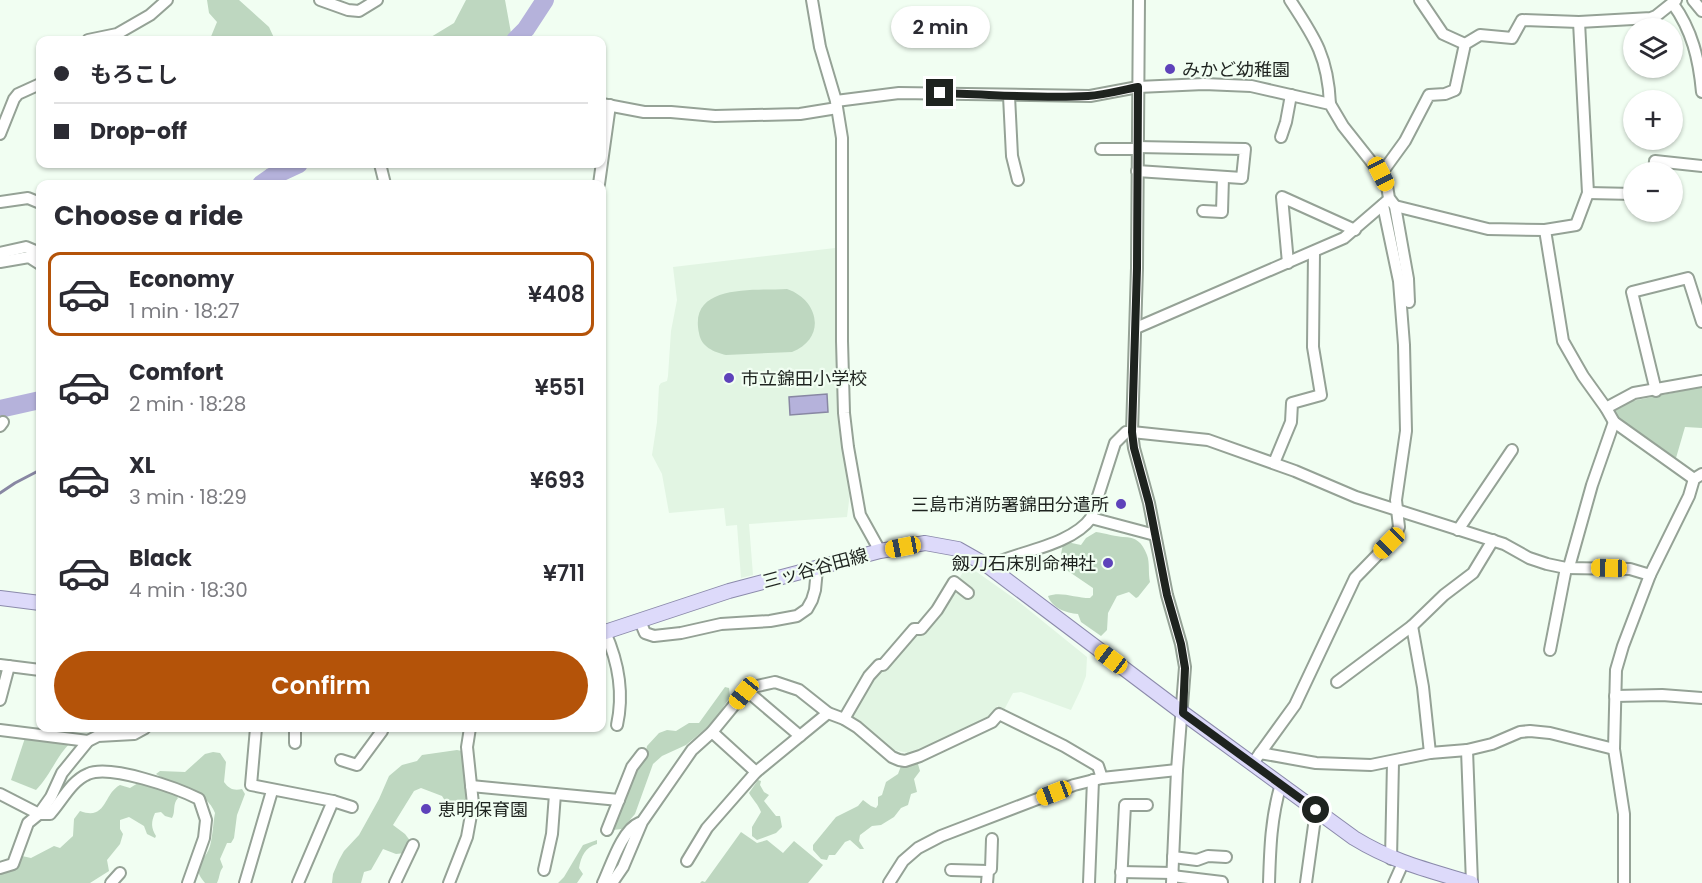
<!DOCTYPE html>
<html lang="en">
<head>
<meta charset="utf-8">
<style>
  :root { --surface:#fff; --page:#f7f7f7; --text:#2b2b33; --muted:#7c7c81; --line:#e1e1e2; --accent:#b45309 }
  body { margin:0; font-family:Poppins,"Noto Sans JP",sans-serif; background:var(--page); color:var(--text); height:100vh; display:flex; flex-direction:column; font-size:22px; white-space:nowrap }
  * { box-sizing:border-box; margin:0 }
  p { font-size:20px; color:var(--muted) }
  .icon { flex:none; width:33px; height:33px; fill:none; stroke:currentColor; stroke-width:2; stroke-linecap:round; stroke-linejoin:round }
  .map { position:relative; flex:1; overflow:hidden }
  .details { position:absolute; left:36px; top:180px; width:570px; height:552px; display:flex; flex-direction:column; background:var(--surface); border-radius:12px; box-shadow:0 2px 4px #0004 }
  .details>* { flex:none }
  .banner { position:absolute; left:36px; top:36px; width:570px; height:132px; border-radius:12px; box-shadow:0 2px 4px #0004; display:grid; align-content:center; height:132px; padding:0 18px; background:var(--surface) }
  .controls { position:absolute; left:1623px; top:18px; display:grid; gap:12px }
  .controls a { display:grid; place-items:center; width:60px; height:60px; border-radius:50%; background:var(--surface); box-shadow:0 2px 4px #0004; font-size:30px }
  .end { position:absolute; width:27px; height:27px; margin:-14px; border:8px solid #1e231f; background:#fff; box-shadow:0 0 0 3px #fff }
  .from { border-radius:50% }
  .bubble { position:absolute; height:42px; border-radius:21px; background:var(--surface); box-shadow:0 2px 4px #0004; font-size:20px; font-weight:600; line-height:42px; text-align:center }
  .car { position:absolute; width:18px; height:36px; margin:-18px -9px; border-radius:8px; box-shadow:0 0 4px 2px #0007; background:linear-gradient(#f5c518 24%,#345 0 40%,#f5c518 0 76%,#345 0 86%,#f5c518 0) }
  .banner b { display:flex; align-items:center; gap:21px; height:57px; font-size:22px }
  .banner b+b { border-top:2px solid var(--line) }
  .banner i { width:15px; height:15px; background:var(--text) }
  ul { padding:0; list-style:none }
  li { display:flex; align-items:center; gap:18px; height:84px; margin:0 12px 9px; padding:0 6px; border:3px solid transparent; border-radius:12px }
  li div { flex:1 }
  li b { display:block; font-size:22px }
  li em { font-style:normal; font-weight:600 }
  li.on { border-color:var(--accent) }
  li>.icon { width:54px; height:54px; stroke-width:1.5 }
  h2 { padding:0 18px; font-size:27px; line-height:72px }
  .cta { display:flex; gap:12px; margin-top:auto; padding:12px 18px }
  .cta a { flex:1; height:69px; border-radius:36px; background:var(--accent); color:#fff; font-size:24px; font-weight:600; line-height:69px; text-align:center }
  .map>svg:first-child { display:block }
</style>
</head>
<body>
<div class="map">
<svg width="1702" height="883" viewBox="0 0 1702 883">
  <rect width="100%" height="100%" fill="#f1fef2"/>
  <!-- built -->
  <g fill="#e2f5e3">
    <polygon points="835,248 837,380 840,423 850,493 847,517 749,524 753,575 741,578 737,525 726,526 724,508 669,513 662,474 652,455 657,422 659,386 661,383 667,381 668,376 671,331 677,300 673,267"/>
    <polygon points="967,565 1019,602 1087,657 1086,676 1081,689 1071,710 1021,692 1013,693 1004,710 997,706 988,721 908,753 894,750 849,717 871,678 916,632 920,635 938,615"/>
  </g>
  <!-- green -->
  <g fill="#bed7c0">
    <polygon points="207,0 239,0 269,27 275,40 198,40 210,39 217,22 209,13"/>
    <polygon points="466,0 505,0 511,33 505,40 426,40 454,23"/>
    <path d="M787,289C819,300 827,338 792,352L726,355C714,352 701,347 699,333C688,283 756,291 787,289Z"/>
    <polygon points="1702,387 1702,428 1685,427 1676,458 1618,417 1615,411 1632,401"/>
    <path d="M1096,532C1104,533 1118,537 1123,537C1136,537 1142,542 1147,555C1150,563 1148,573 1150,582L1138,597L1136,598L1129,592L1117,596L1108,613L1107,630L1101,636L1081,622L1078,614C1066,613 1052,608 1048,596C1061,591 1075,598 1090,598L1093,595V588L1068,571L1061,554L1063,544L1067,542L1081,545L1086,538Z"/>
    <polygon points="725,687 729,688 730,697 714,721 698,735 686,745 662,756 653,764 635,814 622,829 613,830 611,826 638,766 645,756 647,746 659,733 667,730 676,731 689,723 699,723"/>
    <path d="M26,735L70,743C56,757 50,776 36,790L11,780Z"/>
    <polygon points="457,750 462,751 470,791 467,814 449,807 442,796 421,788 414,791 393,825 405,834 411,842 405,853 396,854 383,849 371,870 364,872 361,883 332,883 333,874 339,860 344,851 359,835 379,799 389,776 402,765 417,761 422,755"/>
    <path d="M213,752L220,753L226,762L224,782C229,789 234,791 242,789L245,794L237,815L234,838L231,843H227L220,859L223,867C219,872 220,877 217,883H205C189,864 205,863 210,846C213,835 213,823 215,813C207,790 174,787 156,774L160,771L185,772L205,754Z"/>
    <polygon points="912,762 918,764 920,771 914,779 917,792 911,794 908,805 901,808 894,817 881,825 872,826 860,835 859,841 864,849 860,849 850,840 845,842 835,855 829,855 827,860 821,859 813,850 813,845 836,817 858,806 863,800 871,806 876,808 878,805 878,797 882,795 886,782 898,774 901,766"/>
    <path d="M758,780L761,781L760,785L764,792L769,795L764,801L776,816H780L782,827L776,833L757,840L752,836V827L761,812C758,804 753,800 749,793Z"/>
    <path d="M138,783L173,792L178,798C172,805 176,811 172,818L165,816L161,812L155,813C151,822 151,828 156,836L155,838L147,834L144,826L129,817L120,820V829L123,834L120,844L107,860L109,871L90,883H0V871L11,861L22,856L31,858L54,846L60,848L73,836L74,819L80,811C107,821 103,794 120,785L130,788Z"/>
    <polygon points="741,832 757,843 767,840 783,853 794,841 823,865 808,883 700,883 702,881 705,882"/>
    <path d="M597,840V844C585,847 581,857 579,868L583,874L577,883H558L564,877L583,845Z"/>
  </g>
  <!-- water -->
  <polygon fill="#b5b2db" stroke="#8887a3" stroke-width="1.5" points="827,394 828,412 790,415 789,397"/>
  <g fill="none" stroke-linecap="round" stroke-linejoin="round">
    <!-- stream -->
    <polyline stroke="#8887a3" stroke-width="3" points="0,493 15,483 40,470"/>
    <!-- river -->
    <g stroke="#b5b2db" stroke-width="18">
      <polyline points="515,40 526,29 545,0"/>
      <polyline points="261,184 271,177 299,164"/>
      <polyline points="0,409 40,400"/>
    </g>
    <defs>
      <g id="minor">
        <polyline points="320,0 348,10 359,11 377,0"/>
        <polyline points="812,0 820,47 836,101 842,138 842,341 844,413 848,447 860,515 880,551"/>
        <polyline points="1139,0 1137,268 1132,432 1134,448 1149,503 1167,595 1181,644 1185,667 1177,770 1172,883"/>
        <path d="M1290,0C1315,38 1328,57 1330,104"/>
        <polyline points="1420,0 1443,34 1465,44"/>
        <polyline points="1693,0 1702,11"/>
        <path d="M1673,4C1692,30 1699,59 1702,92"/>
        <polyline points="88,40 117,34 150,15 167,0"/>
        <polyline points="1009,96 1012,156 1018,180"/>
        <polyline points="836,101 899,93 1090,96 1138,87 1204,84 1251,86 1330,104 1343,126 1381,174 1387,186 1389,198 1395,206 1408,279 1409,302"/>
        <polyline points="602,104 644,112 671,112 715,116 800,114 837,108"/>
        <polyline points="0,134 14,99 18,94 40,84"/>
        <polyline points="1281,137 1286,122 1291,95"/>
        <polyline points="1101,149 1137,149"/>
        <polyline points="380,164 385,184"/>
        <polyline points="1137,171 1242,178 1245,149 1137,147"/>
        <polyline points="1654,172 1655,161 1702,166"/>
        <polyline points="1381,174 1405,141 1429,95 1445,94 1455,90 1465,44 1480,35 1512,38 1522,20 1579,22 1651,18 1656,16 1676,0"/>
        <polyline points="599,184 610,105"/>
        <polyline points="1588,193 1634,194"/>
        <polyline points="0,202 28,198 40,203"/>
        <polyline points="1395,206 1488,229 1545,230 1576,225 1588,193 1579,22"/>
        <polyline points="1203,211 1222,212 1223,177"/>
        <polyline points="1545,230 1563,341 1583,376 1606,408 1614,422 1694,479"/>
        <polyline points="0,253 26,247 40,253"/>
        <polyline points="0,262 29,257 40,264"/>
        <polyline points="1288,263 1282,197 1355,230"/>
        <polyline points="1136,328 1344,238 1387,201"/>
        <polyline points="1656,391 1632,292 1688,278 1702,322"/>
        <polyline points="1606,408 1634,393 1702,381"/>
        <polyline points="0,426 3,422"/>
        <polyline points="1274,463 1291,422 1292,403 1321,395 1313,347 1314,252"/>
        <polyline points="1091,518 1155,535"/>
        <polyline points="1458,530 1512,450"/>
        <path d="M988,566C1017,552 1072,545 1091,518L1115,443L1126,432H1132L1208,440L1295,471L1356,497L1504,544L1529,558L1547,564L1566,568L1630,569L1650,575"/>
        <polyline points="1569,567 1592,485 1614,422"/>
        <polyline points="640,621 645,633 654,636 681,633 721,624 770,621 797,616 807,609 812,600 815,590 817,569"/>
        <polyline points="1412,626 1423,687 1430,753"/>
        <path d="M605,632C618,661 624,693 617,725"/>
        <polyline points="1550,650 1566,568"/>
        <polyline points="0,665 40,670"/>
        <polyline points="1337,682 1412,626 1444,595 1473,573 1493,540"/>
        <polyline points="747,691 800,736"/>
        <polyline points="1615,696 1662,695 1702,698"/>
        <polyline points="0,700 9,666"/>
        <polyline points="844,719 869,676 879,665 883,665 914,629 921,629 937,610 954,582 968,593"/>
        <polyline points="256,728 251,785 333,801 298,883"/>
        <polyline points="0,730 88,741"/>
        <polyline points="712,732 756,772"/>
        <polyline points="295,743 295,728"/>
        <polyline points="1467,750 1472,883"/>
        <polyline points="1260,753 1316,763 1371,765 1430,753 1467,750 1492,744 1520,732 1530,731 1550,733 1614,749"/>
        <polyline points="341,760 357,765 382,731 383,728"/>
        <polyline points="1253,763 1295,705 1355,578 1389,543 1396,534 1399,527 1396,500 1406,431 1404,345 1399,281 1383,205"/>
        <polyline points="471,786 619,800"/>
        <path d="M0,794L39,814H50C62,801 71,781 88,774C110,764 177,788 199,799L206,820L204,838L188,883"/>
        <polyline points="333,801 352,807"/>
        <polyline points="607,830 632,767 642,754"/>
        <polyline points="1173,857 1197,860 1208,856 1226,857"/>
        <polyline points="1391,859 1393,762"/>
        <polyline points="687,861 707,828 756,772 828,713"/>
        <polyline points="0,868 13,864 28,823 39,814 51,797 62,773 88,741 98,736 134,734 145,728"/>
        <polyline points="544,870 552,834 555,794"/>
        <polyline points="951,870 988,871"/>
        <polyline points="1121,872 1173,873"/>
        <polyline points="1172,876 1222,882"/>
        <polyline points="111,883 120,873"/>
        <polyline points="245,883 272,791"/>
        <polyline points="395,883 413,845"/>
        <polyline points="449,883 467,837 473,804 467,747 470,728"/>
        <path d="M603,883C611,866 622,830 639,823"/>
        <polyline points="612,883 623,867 642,822 692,750 712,732 744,693 753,687 775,682 799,690 828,713 844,719 857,727 892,757 899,760 905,761 920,756 992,722 999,714 1064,746 1098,766 1102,778"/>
        <polyline points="889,883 903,861 918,848 941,836 1074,785 1102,778 1177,770"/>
        <polyline points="987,883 988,871 991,869 992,839"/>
        <polyline points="1089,883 1093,780"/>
        <polyline points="1121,883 1125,805 1147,805"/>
        <path d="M1269,883C1270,849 1271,817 1281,784"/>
        <polyline points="1306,883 1316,811"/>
        <polyline points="1394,883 1403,863"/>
        <polyline points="1624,883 1624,814 1614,749 1616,670 1623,646 1650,575 1689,496 1694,479 1702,474"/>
      </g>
      <g id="major">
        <polyline points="0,598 40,603"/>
        <path d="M602,633L729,591L880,551L925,543L958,549L988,566L1183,713L1354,838C1393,862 1428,870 1471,883"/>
      </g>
    </defs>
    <!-- minor casing -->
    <use href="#minor" stroke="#95a296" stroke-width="14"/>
    <!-- major casing -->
    <use href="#major" stroke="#8b8aab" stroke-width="16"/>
    <!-- minor -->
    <use href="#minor" stroke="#fff" stroke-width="10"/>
    <!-- major -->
    <use href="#major" stroke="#dddafa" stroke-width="14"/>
  </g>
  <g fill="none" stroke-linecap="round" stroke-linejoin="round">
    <!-- route -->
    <path stroke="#1e231f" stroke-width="8" d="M940,93C989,94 1039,99 1088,96C1105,95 1122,90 1138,87L1137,268L1132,432L1134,448L1149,503L1167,595L1181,644L1185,668L1183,713L1316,810"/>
  </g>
  <!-- markers -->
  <g fill="#5e42ba" stroke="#f1fef2" stroke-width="2">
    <circle cx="1170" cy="69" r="6"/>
    <circle cx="729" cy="378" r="6"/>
    <circle cx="1121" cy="504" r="6"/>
    <circle cx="1108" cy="563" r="6"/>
    <circle cx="426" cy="809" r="6"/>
  </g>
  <g text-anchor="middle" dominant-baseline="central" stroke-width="4.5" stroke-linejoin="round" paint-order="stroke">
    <!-- poi labels -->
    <g font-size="18" fill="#1e231f" stroke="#f1fef2" text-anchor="start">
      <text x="1182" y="69">みかど幼稚園</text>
      <text x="741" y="378">市立錦田小学校</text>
      <text x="1109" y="504" text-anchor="end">三島市消防署錦田分遣所</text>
      <text x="1096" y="563" text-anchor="end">劔刀石床別命神社</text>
      <text x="438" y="809">恵明保育園</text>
    </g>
    <!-- street labels -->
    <g font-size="18" fill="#1e231f" stroke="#f1fef2">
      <text transform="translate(815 568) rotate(-15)">三ッ谷谷田線</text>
    </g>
  </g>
</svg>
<div class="controls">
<a><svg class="icon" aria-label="layers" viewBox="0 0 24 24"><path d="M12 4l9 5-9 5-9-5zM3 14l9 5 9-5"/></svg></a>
<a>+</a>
<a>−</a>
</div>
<i class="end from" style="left:1316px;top:810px"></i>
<i class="end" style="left:940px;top:93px"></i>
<div class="bubble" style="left:891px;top:6px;width:99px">2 min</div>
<i class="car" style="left:1381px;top:174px;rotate:153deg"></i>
<i class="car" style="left:1389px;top:543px;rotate:225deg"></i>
<i class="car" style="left:903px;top:547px;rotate:259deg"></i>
<i class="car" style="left:1609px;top:568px;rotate:271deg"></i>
<i class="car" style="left:1111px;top:659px;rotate:307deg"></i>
<i class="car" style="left:744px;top:693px;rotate:219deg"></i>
<i class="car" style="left:1054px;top:793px;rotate:249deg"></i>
<div class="banner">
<b><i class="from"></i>もろこし</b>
<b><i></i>Drop-off</b>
</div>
<section class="details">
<h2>Choose a ride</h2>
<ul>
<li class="on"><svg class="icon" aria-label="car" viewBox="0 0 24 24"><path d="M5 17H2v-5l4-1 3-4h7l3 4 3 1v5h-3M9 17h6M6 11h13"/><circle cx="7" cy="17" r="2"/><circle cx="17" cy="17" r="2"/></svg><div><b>Economy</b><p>1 min · 18:27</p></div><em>¥408</em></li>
<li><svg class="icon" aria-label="car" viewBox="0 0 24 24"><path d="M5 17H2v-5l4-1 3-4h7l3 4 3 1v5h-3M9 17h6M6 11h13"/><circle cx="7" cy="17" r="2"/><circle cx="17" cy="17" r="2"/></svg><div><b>Comfort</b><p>2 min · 18:28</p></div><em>¥551</em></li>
<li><svg class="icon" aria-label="car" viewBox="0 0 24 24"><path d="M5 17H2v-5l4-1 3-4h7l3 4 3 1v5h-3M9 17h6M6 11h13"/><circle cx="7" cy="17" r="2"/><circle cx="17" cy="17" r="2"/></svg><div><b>XL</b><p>3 min · 18:29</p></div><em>¥693</em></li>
<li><svg class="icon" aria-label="car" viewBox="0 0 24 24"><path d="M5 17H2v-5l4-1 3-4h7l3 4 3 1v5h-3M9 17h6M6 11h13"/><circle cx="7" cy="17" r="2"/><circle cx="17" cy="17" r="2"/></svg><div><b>Black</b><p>4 min · 18:30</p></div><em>¥711</em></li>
</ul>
<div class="cta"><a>Confirm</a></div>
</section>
</div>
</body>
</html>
